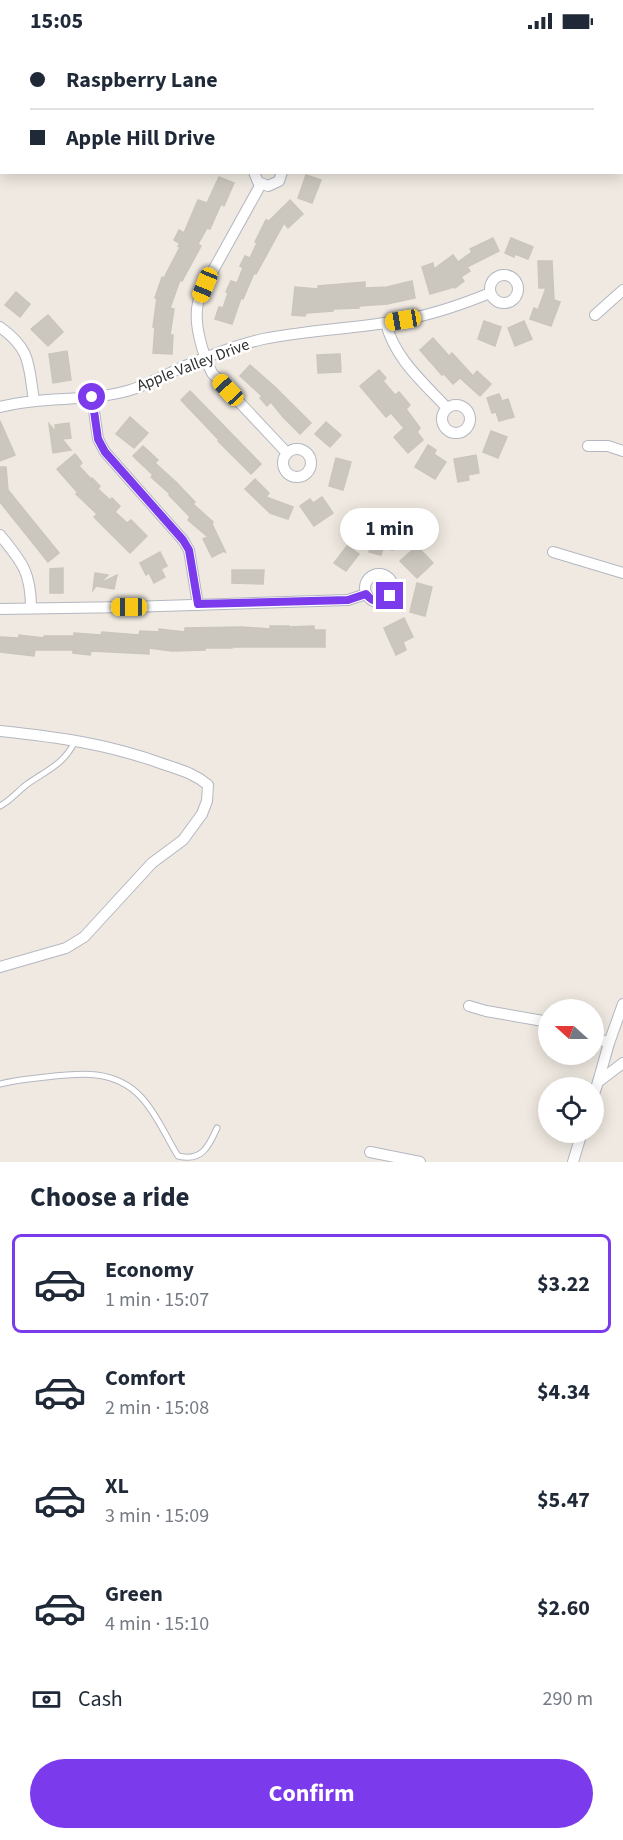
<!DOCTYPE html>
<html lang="en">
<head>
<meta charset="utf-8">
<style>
  :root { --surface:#fff; --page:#f6f6f7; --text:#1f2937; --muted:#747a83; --line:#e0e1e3; --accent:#7c3aed }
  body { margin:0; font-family:"Source Sans 3",sans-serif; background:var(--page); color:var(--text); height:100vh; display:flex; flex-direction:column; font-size:22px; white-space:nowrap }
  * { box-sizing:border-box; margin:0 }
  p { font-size:20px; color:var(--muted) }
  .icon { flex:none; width:33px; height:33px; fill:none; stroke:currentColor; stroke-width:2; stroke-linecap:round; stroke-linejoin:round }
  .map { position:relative; height:1120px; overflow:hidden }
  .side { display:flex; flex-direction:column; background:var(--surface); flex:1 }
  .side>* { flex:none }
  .guide { position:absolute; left:0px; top:0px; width:624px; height:132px; box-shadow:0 3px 15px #0003; display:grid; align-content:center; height:132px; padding:0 30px; background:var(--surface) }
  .needle { width:39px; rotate:291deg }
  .fabs { position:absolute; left:538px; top:957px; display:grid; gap:12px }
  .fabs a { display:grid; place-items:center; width:66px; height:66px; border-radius:50%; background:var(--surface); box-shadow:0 3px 15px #0003; font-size:30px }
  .end { position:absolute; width:27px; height:27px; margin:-14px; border:8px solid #7c3aed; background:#fff; box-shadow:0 0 0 3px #fff }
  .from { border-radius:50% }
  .bubble { position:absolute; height:42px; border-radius:21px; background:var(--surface); box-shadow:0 3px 15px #0003; font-size:20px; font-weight:700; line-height:42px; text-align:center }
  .car { position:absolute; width:18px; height:36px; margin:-18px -9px; border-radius:8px; box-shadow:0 0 4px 2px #0007; background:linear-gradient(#f5c518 24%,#345 0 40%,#f5c518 0 76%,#345 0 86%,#f5c518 0) }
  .guide b { display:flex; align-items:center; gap:21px; height:57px; font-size:22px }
  .guide b+b { border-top:2px solid var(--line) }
  .guide i { width:15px; height:15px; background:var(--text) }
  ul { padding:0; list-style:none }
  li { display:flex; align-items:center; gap:18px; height:99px; margin:0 12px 9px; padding:0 18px; border:3px solid transparent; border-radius:9px }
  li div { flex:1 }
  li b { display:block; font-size:22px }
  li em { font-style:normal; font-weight:700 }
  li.current { border-color:var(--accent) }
  li>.icon { width:54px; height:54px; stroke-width:1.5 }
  h2 { padding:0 30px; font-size:27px; line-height:72px }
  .pay { display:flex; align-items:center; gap:15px; height:66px; padding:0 30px; font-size:22px }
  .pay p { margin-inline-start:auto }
  .action { display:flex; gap:12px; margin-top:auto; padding:12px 30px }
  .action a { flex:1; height:69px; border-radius:36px; background:var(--accent); color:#fff; font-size:24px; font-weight:700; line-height:69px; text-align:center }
  .status { display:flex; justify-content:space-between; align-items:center; height:42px; padding:0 30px; background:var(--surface); direction:ltr }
  .status svg { height:16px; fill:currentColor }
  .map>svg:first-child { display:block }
</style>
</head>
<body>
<div class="status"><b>15:05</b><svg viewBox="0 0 49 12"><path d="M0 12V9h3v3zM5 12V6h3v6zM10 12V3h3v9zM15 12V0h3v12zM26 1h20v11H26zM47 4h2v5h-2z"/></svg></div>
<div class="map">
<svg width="623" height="1120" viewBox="0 0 623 1120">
  <rect width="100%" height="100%" fill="#efe9e1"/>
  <!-- building -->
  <g fill="#cbc7bf" stroke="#cbc5ba" stroke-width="1.5">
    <polygon points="306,133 321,138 312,161 298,156"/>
    <polygon points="219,135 234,141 224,164 221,162 210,187 207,186 198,202 201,204 182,239 180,238 170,266 174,267 170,293 173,293 172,312 153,311 155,285 153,285 157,256 155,256 162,235 164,236 180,205 178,204 180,202 174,198 179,188 184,191 198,158 207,161"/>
    <polygon points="290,158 303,172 288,186 284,181 256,232 254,231 243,257 241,256 232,282 215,277 219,265 223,266 228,251 226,250 231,239 237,241 243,226 240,224 245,214 250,216 257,201 255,200 266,178 269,179"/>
    <polygon points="493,196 499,209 467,225 470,229 461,235 464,239 455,246 454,245 430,252 422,225 433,221 434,227 453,213 458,220 472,210 470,207"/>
    <polygon points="511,196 533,205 528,217 515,212 514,215 505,211"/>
    <polygon points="538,219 552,219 554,258 560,260 551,284 530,277 534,266 538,268 546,246 539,246"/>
    <polygon points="412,239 415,256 387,262 359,264 359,266 333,267 333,269 306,271 305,274 292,273 295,245 318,247 318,244 365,240 365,246 387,245"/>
    <polygon points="16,250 30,262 20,275 5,263"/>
    <polygon points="48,273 63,290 48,304 31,287"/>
    <polygon points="484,279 501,285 495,304 478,297"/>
    <polygon points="524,279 532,297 515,304 508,286"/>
    <polygon points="433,296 449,314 452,311 473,334 477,329 491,342 480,354 460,336 453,342 444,332 442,333 420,308"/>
    <polygon points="67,309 71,338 53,341 49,312"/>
    <polygon points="340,312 341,330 318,331 317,313"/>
    <polygon points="250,323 275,345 311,381 300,392 283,375 271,360 267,364 260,356 262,354 240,334"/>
    <polygon points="379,328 386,336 383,339 395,353 399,350 410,363 406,367 420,386 417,390 423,398 408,411 394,395 404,386 391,371 386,375 360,344"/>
    <polygon points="190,349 261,422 251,432 218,399 219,398 181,358"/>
    <polygon points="499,352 502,359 508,357 514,375 499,379 496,370 492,371 487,356"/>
    <polygon points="130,375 148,391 134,406 116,392"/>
    <polygon points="0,379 15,413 0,419"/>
    <polygon points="326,380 341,393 330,405 315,392"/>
    <polygon points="69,381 71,396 62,397 71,408 53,411 49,382 56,390 55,383"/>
    <polygon points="491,389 507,395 498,416 483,410"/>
    <polygon points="428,403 436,408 434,412 446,420 435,437 415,425"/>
    <polygon points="143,404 158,418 155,421 176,440 195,460 193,462 213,480 212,482 226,511 224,509 212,515 203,497 208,495 188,478 190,475 169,453 170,452 151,435 153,433 133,414"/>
    <polygon points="75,412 82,421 79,424 91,437 92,436 100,444 98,447 110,458 112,456 120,464 115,470 127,481 131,478 147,494 130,511 94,475 97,472 76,452 78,451 57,427"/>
    <polygon points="476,413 479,431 468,433 469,438 458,440 454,417"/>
    <polygon points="336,416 351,420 343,448 329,444"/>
    <polygon points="0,425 6,425 8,448 59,511 48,520 0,460"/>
    <polygon points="255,437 269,451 266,455 293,465 288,477 270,471 245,447"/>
    <polygon points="322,455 333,471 314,484 300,464 310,457 313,461"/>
    <polygon points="374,491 396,496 393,508 383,506 381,513 369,510"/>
    <polygon points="347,504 359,512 346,529 334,521"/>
    <polygon points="417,504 433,521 417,536 400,519"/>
    <polygon points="160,510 167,524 161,527 165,535 154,541 149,531 146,533 140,521"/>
    <polygon points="63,526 63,551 50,551 50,527"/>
    <polygon points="232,528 264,528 263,542 232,541"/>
    <polygon points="95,531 108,533 99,542 117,533 114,547 96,544 93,548"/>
    <polygon points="417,541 432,545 425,574 410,570"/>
    <polygon points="404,576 413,595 403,600 406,608 396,613 384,586"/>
    <polygon points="270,584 289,584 289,585 314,584 314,588 325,588 325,605 232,605 232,606 205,606 205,608 172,609 149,606 149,612 91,609 90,613 73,611 73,608 35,608 34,614 0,610 0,595 19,596 19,593 44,596 44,594 74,594 74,591 101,593 102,590 139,593 140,589 159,590 159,587 185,590 185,586 242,585 270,587"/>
  </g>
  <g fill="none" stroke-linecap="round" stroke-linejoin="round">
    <defs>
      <g id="service">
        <path d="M0,764C10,759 17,750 26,743C45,729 64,723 75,699"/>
        <path d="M0,1042C15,1038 30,1037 46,1035C80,1031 115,1027 141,1055C157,1072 166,1095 178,1114C202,1120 209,1104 217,1086"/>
      </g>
      <g id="minor">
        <polyline points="254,130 258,140 268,144 279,139 282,130"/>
        <path d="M261,142L205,243C202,248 199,254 198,261C193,281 203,313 212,331L287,411"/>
        <circle cx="504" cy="247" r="14"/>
        <polyline points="595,273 623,248"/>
        <path d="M386,281C394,316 424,341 447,366"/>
        <path d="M0,285C32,308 28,323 34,358"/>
        <polyline points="92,355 98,397 105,410 183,498 189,508 198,563"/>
        <circle cx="456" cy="377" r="14"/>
        <path d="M0,365C42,354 86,360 127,349C148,343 165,333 185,324C211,313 236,303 263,297C303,289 345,287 385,281C422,276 456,265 490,251"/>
        <polyline points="588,404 608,404 623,409"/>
        <circle cx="297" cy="421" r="14"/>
        <path d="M0,493C22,520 31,530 31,566"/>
        <polyline points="553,510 623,531"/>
        <circle cx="379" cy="546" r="14"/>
        <polyline points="0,567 129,565 348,558 366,552"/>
        <path d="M0,689C58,695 108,702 163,722C180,728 194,731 208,743L207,759L202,772L183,798L152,821L84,895L66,906L0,925"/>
        <polyline points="469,964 486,969 549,980"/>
        <polyline points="594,995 609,1001"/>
        <polyline points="598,1040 609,1001 623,962"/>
        <polyline points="594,1052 598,1040 623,1021"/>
        <polyline points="370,1110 420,1120"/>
        <polyline points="573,1120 582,1090"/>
      </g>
    </defs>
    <!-- service casing -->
    <use href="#service" stroke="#b4b7c1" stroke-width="7"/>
    <!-- minor casing -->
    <use href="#minor" stroke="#b4b7c1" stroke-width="12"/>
    <!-- service -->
    <use href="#service" stroke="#fff" stroke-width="5"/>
    <!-- minor -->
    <use href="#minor" stroke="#fff" stroke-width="10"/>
  </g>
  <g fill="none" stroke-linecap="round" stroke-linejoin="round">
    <!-- route -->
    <path stroke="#7c3aed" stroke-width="8" d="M92,355L98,397L105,410L183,498L189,508L198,562L348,558L366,552C373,561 382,562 390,554"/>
  </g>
  <g text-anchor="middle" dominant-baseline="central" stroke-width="5" stroke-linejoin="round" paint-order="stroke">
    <!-- street labels -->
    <g font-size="16" fill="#2e2e2e" stroke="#fff">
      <text transform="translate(193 323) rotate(-21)">Apple Valley Drive</text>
    </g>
  </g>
</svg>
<div class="fabs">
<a><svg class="needle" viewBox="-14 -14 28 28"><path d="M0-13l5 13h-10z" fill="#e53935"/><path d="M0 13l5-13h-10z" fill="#747a83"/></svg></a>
<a><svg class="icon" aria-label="locate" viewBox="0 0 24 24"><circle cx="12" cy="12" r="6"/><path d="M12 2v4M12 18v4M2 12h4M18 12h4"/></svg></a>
</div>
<i class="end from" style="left:92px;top:355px"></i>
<i class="end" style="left:390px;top:554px"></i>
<div class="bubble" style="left:340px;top:466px;width:99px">1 min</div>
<i class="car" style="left:205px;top:243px;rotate:202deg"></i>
<i class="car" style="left:403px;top:278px;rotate:260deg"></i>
<i class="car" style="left:228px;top:348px;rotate:317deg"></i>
<i class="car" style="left:129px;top:565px;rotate:270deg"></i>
<div class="guide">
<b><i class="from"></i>Raspberry Lane</b>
<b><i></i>Apple Hill Drive</b>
</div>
</div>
<section class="side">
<h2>Choose a ride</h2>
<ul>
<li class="current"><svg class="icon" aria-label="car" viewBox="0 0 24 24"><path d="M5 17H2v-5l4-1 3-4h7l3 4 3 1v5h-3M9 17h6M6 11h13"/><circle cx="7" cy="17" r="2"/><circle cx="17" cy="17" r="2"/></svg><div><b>Economy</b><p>1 min · 15:07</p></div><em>$3.22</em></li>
<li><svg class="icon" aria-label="car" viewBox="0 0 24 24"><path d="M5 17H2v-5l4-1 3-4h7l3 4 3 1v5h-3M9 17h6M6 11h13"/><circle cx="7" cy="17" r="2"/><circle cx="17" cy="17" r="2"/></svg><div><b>Comfort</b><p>2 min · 15:08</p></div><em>$4.34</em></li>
<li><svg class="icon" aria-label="car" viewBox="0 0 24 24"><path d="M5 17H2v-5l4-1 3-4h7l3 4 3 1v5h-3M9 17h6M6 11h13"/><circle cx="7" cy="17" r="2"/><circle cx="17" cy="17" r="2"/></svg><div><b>XL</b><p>3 min · 15:09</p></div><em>$5.47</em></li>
<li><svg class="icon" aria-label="car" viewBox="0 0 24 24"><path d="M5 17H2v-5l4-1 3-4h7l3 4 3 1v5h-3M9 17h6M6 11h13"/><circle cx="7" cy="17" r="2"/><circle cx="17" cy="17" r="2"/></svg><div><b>Green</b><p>4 min · 15:10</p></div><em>$2.60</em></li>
</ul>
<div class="pay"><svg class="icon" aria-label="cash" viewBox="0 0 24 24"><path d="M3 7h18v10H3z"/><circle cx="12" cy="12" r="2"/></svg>Cash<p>290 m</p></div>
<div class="action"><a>Confirm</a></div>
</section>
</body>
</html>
